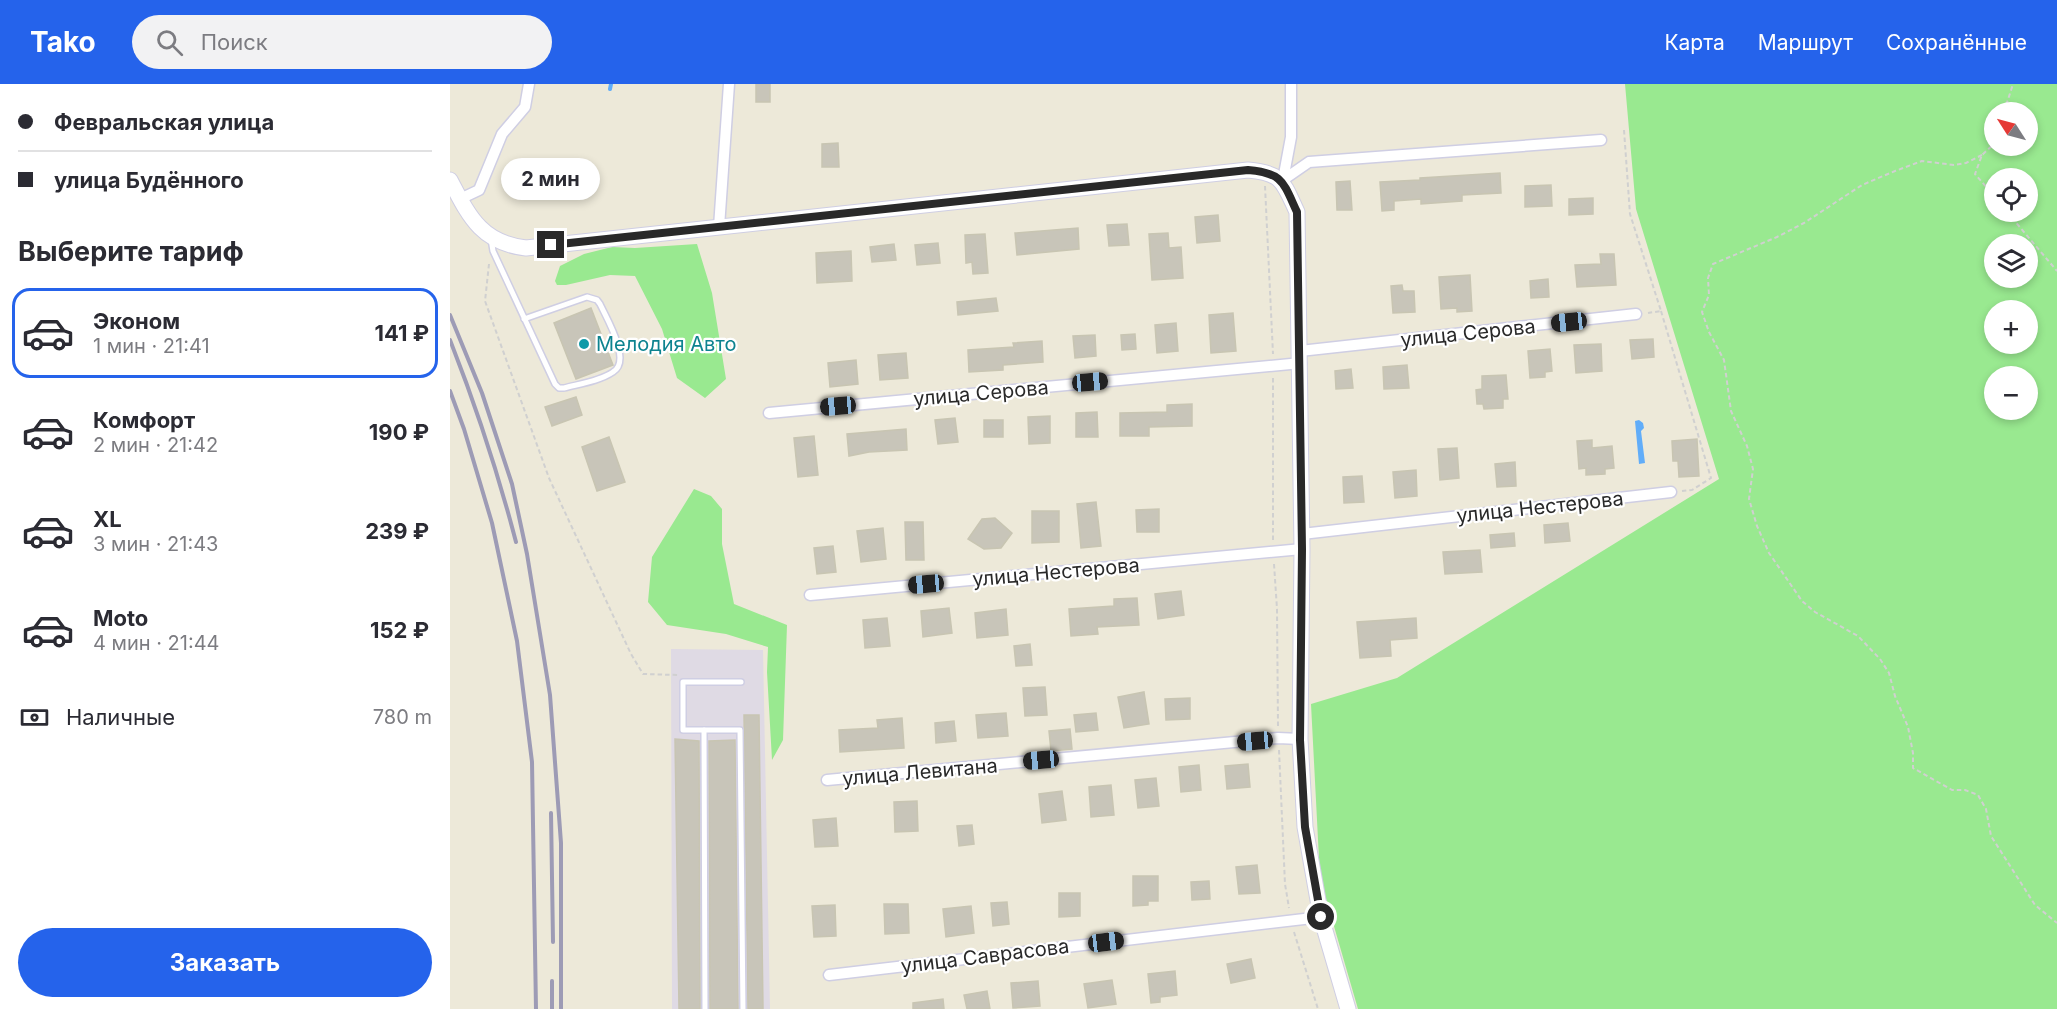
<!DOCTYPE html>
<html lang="ru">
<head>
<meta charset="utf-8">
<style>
  :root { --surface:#fff; --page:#f2f2f3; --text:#2b2b33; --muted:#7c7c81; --line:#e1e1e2; --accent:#2563eb }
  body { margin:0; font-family:Inter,sans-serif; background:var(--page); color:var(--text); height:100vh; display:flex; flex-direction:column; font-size:22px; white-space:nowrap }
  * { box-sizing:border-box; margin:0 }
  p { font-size:20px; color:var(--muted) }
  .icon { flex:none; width:33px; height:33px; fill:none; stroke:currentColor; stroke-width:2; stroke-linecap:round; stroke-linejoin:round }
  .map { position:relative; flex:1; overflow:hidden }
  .drawer { display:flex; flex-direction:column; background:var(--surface); width:450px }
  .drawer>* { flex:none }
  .guide { display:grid; align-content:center; height:132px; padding:0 18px; background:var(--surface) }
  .needle { width:39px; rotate:306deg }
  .buttons { position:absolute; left:1534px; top:18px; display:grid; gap:12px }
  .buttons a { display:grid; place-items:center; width:54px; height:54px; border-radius:50%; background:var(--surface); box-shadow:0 3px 9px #0003; font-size:30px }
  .end { position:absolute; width:27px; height:27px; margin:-14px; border:8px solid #292929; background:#fff; box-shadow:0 0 0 3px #fff }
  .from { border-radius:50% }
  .bubble { position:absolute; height:42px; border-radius:21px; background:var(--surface); box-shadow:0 3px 9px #0003; font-size:20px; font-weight:700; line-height:42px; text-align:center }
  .car { position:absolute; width:18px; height:36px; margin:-18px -9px; border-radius:8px; box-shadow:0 0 4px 2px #0007; background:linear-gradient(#222 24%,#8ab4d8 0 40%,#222 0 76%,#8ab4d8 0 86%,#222 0) }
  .guide b { display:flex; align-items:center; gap:21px; height:57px; font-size:22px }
  .guide b+b { border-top:2px solid var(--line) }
  .guide i { width:15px; height:15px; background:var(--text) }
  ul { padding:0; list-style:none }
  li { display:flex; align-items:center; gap:18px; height:90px; margin:0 12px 9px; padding:0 6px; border:3px solid transparent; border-radius:18px }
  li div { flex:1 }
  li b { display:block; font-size:22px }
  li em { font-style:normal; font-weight:700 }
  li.selected { border-color:var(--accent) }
  li>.icon { width:54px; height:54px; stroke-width:1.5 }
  h2 { padding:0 18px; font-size:27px; line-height:72px }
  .pay { display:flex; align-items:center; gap:15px; height:66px; padding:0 18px; font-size:22px }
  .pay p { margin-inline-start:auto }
  .primary-button { display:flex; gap:12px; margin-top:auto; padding:12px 18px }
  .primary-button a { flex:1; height:69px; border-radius:36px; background:var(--accent); color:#fff; font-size:24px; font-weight:700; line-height:69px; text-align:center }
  header { display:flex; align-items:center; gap:36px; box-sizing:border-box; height:84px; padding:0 30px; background:var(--accent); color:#fff }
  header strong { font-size:28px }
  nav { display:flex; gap:33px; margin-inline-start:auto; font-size:21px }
  .search { width:420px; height:54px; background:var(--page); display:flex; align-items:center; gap:15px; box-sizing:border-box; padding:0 21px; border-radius:33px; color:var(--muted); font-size:22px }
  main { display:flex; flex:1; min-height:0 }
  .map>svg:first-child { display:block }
</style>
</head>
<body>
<header>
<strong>Tako</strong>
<div class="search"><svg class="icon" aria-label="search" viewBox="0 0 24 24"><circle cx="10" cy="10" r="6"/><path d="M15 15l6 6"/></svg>Поиск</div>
<nav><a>Карта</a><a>Маршрут</a><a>Сохранённые</a></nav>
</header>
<main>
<section class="drawer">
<div class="guide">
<b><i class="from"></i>Февральская улица</b>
<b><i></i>улица Будённого</b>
</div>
<h2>Выберите тариф</h2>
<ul>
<li class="selected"><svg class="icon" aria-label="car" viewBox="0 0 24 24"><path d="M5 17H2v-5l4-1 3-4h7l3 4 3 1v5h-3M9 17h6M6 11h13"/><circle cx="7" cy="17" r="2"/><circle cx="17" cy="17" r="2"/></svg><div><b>Эконом</b><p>1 мин · 21:41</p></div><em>141 ₽</em></li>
<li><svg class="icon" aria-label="car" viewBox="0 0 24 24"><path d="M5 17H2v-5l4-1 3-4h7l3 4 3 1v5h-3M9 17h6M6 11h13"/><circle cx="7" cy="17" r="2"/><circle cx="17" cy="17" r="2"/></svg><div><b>Комфорт</b><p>2 мин · 21:42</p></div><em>190 ₽</em></li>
<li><svg class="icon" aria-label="car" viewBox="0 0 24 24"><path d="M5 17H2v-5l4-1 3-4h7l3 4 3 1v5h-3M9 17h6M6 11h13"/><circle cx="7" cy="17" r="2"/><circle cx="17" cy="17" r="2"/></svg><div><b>XL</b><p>3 мин · 21:43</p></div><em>239 ₽</em></li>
<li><svg class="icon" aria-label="car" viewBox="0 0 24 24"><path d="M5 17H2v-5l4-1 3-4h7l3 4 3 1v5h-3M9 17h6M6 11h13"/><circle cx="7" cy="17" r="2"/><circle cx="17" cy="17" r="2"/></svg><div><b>Moto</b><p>4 мин · 21:44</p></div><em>152 ₽</em></li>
</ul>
<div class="pay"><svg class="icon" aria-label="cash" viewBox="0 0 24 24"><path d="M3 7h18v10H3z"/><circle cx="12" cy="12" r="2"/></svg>Наличные<p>780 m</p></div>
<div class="primary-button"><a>Заказать</a></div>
</section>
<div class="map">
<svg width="1607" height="925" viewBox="0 0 1607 925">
  <rect width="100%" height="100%" fill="#ede9d9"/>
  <!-- industrial -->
  <polygon fill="#dfdae4" points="221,565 313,566 320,925 222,925"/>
  <!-- green -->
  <g fill="#99e990" fill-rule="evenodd">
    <path d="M1175,0H1607V925H908L870,794L861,620L947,594L1269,395L1186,125ZM1545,28H1578V62H1545ZM1545,94H1578V128H1545ZM1545,160H1578V194H1545ZM1545,226H1578V260H1545ZM1545,292H1578V326H1545Z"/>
    <polygon points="247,160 262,209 276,295 255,314 227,294 212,245 185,192 160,191 116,201 107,201 105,197 110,182 134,170 162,163 185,164"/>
    <polygon points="244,405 261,412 272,425 272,460 284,520 337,541 333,656 322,676 317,588 318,563 276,550 217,541 198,518 202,473"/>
  </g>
  <!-- water -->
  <polygon fill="#61adf9" points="1189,336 1193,339 1194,344 1191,347 1195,379 1189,380 1185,337"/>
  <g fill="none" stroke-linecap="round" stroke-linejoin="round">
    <!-- stream -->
    <polyline stroke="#61adf9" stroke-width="4" points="160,5 161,0"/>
  </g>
  <!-- building -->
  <g fill="#c8c5b9" stroke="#c8c5b2" stroke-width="1.5">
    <rect x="306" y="0" width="14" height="18"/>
    <polygon points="388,59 389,83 372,83 372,60"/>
    <polygon points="1050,89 1051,109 1012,111 1012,117 971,120 971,115 944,117 944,126 932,127 930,98 970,96 970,94"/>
    <polygon points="900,97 902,126 887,126 886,98"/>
    <polygon points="1101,101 1102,122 1075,123 1075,102"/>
    <polygon points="1143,114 1143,130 1119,131 1119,115"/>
    <polygon points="768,131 770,157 747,159 745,133"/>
    <polygon points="677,140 679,161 659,162 657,141"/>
    <polygon points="628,144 629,165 567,171 565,149"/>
    <polygon points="718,149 719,164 731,163 733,194 702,196 699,150"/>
    <polygon points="535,150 538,189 523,190 522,178 516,179 515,151"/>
    <polygon points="488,159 490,179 467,181 465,161"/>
    <polygon points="444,160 446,176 422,178 420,163"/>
    <polygon points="401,167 402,197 367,199 366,169"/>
    <polygon points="1150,170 1164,170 1166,201 1127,203 1125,181 1151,180"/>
    <polygon points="1020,191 1022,227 1007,228 1007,224 991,225 989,193"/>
    <polygon points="1098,195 1099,213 1081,214 1080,197"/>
    <polygon points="952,201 953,207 964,207 965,228 943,229 941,202"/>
    <polygon points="546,214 548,227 508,231 507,218"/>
    <polygon points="141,224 163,281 126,295 104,239"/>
    <polygon points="783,229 786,267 761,269 759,231"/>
    <polygon points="726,239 728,267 707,269 705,241"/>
    <polygon points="685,250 686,265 672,266 671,251"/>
    <polygon points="645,251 646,272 625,274 623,252"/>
    <polygon points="1203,255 1204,273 1182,275 1180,256"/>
    <polygon points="592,257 593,278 553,281 553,286 519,288 518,266 564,263 563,259"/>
    <polygon points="1151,260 1152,287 1126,289 1124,261"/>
    <polygon points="1100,265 1102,287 1095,288 1095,293 1080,294 1078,267"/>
    <polygon points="456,269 458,294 430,296 428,271"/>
    <polygon points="406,276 408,300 380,303 378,279"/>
    <polygon points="957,281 959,304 934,305 933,283"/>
    <polygon points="901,285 903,304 886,305 885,287"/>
    <polygon points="1056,291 1058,315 1053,315 1053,324 1034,325 1033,320 1027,320 1026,306 1032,305 1032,292"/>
    <polygon points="126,313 132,331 102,342 95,323"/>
    <polygon points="742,320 742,342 699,343 699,352 670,352 670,329 717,328 717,321"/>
    <polygon points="647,328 648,353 626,353 626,329"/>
    <polygon points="600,332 600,359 579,360 578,333"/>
    <polygon points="505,334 508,358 488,360 485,336"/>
    <rect x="534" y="336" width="19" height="17"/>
    <polygon points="456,345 457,366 419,368 399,372 397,350"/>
    <polygon points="364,352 368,391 348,393 344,354"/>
    <polygon points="159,353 175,398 147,407 132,363"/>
    <polygon points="1247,355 1249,392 1229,393 1228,377 1223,377 1222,357"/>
    <polygon points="1142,356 1142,364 1162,362 1164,384 1155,385 1155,390 1136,391 1136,384 1129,385 1127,357"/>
    <polygon points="1007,364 1009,394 990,396 988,365"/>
    <polygon points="1065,378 1066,402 1047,403 1045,380"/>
    <polygon points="966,386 967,412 945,414 943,388"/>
    <polygon points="912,392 914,418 894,419 893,393"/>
    <polygon points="646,418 651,462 631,464 627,420"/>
    <polygon points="709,425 709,448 687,448 686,426"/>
    <polygon points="582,427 609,427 609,458 582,459"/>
    <polygon points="545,434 562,449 551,464 534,465 518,455 532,435"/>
    <polygon points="455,438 473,438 474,476 456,476"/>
    <polygon points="1118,439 1120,457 1095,459 1094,441"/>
    <polygon points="433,444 436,475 411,478 407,447"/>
    <polygon points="1064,449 1065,462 1041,464 1040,451"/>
    <polygon points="383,462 386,488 367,490 364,464"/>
    <polygon points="1030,466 1032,488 995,490 993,468"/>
    <polygon points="731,507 734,531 708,535 705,510"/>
    <polygon points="687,514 689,541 647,543 648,550 621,552 619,525 664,522 664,515"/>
    <polygon points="499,524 502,549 473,553 471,527"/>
    <polygon points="556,525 558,551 527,554 525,529"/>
    <polygon points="437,534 440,562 415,564 413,536"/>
    <polygon points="966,534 967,554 940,556 941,572 910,574 907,538"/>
    <polygon points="580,560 582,581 566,582 564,562"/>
    <polygon points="595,603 597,631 575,632 573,604"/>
    <polygon points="694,608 699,640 674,644 668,613"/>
    <polygon points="740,614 740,635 716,636 715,615"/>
    <polygon points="556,629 558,652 528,654 526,631"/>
    <polygon points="646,629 648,646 626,648 624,631"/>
    <polygon points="294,631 309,631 313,925 298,925"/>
    <polygon points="452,634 454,664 390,668 389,646 428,644 427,636"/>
    <polygon points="504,637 506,657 486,659 485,639"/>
    <polygon points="620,645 622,665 601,667 599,647"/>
    <polygon points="225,655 249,657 250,925 229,925"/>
    <polygon points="285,656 288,925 260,925 259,657"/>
    <polygon points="798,680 800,703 777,705 775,682"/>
    <polygon points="749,681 751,706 731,708 729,683"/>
    <polygon points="706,694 709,722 688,724 685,696"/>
    <polygon points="661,701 664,731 641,733 639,703"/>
    <polygon points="612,707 616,736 592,739 589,710"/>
    <polygon points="467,717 468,747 445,748 444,718"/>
    <polygon points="386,734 388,762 365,763 363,736"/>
    <polygon points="522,741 524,760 509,762 507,742"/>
    <polygon points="807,781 810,809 789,810 786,783"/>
    <polygon points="683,792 708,792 708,817 698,817 698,821 683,822"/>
    <polygon points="759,797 760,815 742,816 741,798"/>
    <polygon points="609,809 630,809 630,832 609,833"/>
    <polygon points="557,818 559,840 543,842 541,819"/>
    <polygon points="434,820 458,820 459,849 435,850"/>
    <polygon points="385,821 386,852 364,853 362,822"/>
    <polygon points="521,822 524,849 496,853 493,825"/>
    <polygon points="801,875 805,894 781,899 777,880"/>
    <polygon points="725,887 727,911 710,913 710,918 701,919 698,890"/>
    <polygon points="662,896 666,920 638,924 634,900"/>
    <polygon points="588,897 590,922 563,924 561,899"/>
    <polygon points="537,907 540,925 517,925 514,911"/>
    <polygon points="493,915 494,925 463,925 463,919"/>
  </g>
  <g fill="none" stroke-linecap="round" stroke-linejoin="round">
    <defs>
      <g id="lane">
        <path d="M41,155L43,167L105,300L109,304H114C129,300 150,297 163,288C182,277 157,235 150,220L147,216L137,213L74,235"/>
        <polyline points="291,598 233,598 233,646 290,646 293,925"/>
        <polyline points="254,646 255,925"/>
      </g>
      <g id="street">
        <polyline points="833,96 859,78 1151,56"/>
        <polyline points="833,96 841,53 841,0"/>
        <polyline points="10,115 29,106 52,50 75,23 79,0"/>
        <polyline points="269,143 279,0"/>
        <polyline points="850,267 1186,230"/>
        <polyline points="319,329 851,279"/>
        <polyline points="852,450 1221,408"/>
        <polyline points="360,511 852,465"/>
        <polyline points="377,696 828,654 850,655"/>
        <polyline points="379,891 871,833"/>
      </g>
      <path id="secondary" d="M0,96C19,132 31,159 76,164L798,86C833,89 833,98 847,128L852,465L850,655L855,743L871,833L898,925"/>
    </defs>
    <!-- lane casing -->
    <use href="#lane" stroke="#cfcee3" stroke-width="8"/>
    <!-- street casing -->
    <use href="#street" stroke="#cfcee3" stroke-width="13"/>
    <!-- secondary casing -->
    <use href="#secondary" stroke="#cfcee3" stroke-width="17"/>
    <!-- path -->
    <g stroke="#d0d0d0" stroke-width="2" stroke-dasharray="4.5 3" stroke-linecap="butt">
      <polyline points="1554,28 1563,0"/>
      <polyline points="1174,46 1180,130 1211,227 1198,229"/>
      <polyline points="1545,56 1544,60 1532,71 1525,90 1545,113"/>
      <polyline points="1532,71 1516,79 1504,81 1472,77 1445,87 1412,101 1354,139 1327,153 1263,180 1258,194 1259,211 1252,228 1259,248 1274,276 1281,327 1297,362 1303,385 1299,415 1307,442 1319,469 1352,517 1365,528 1408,552 1430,575 1439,589 1445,612 1458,643 1463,669 1463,684 1502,706 1515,706 1528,711 1536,725 1541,752 1585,821 1607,839"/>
      <polyline points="815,102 823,270"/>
      <polyline points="1557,128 1607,187"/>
      <polyline points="39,180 35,217 99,394 181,570 193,590 228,591"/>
      <polyline points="1211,227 1261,394 1242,406 1232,407"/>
      <polyline points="823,456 823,294"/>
      <polyline points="824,480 827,525 828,642"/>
      <polyline points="829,666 835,800 839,824"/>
      <polyline points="844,848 868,925"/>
    </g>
    <!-- lane -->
    <use href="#lane" stroke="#fff" stroke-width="5"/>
    <!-- street -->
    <use href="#street" stroke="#fff" stroke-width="10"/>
    <!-- secondary -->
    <use href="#secondary" stroke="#fff" stroke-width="15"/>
    <!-- rail -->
    <g stroke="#9d9bb5" stroke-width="4">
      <polyline points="0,231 32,309 62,400 77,470 100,611 111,759 111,925"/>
      <path d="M0,256C26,322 48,389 66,458"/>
      <polyline points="0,307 14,345 42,439 67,557 82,678 86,925"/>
      <polyline points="101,729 103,858"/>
      <polyline points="102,925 102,897"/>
    </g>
  </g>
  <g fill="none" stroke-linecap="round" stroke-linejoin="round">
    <!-- route -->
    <path stroke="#292929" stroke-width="8" d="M101,161L798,86C833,89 833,98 847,128L852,465L850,656L855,743L871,833"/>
  </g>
  <!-- markers -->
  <circle fill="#0f9aa8" stroke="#fff" stroke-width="2" cx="134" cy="260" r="6"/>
  <g text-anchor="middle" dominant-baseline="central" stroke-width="4.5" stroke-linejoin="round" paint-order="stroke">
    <!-- street labels -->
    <g font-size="20" fill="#292929" stroke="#fff">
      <text transform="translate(1018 249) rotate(-6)">улица Серова</text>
      <text transform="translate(531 309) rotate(-5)">улица Серова</text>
      <text transform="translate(1090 423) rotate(-6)">улица Нестерова</text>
      <text transform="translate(606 488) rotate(-5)">улица Нестерова</text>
      <text transform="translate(470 688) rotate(-5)">улица Левитана</text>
      <text transform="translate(535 872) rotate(-7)">улица Саврасова</text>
    </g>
    <!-- culture labels -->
    <g font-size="20" fill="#0d838f" stroke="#fff" text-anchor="start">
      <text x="146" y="260">Мелодия Авто</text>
    </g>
  </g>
</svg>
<div class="buttons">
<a><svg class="needle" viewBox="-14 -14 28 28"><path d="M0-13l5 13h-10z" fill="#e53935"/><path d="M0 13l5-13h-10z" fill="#7c7c81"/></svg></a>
<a><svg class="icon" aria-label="locate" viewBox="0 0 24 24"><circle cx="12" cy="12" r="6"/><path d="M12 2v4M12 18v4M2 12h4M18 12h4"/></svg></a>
<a><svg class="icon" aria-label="layers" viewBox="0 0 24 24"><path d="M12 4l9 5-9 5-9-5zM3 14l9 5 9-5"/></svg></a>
<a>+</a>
<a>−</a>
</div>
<i class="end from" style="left:871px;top:833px"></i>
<i class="end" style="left:101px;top:161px"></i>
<div class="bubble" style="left:51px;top:74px;width:99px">2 мин</div>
<i class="car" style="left:1119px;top:238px;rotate:264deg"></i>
<i class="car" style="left:640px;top:298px;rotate:85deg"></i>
<i class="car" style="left:388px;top:322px;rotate:265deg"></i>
<i class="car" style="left:476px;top:500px;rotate:265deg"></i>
<i class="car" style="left:805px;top:657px;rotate:265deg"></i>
<i class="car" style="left:591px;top:676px;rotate:265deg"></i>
<i class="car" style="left:656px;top:858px;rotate:83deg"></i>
</div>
</main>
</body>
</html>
